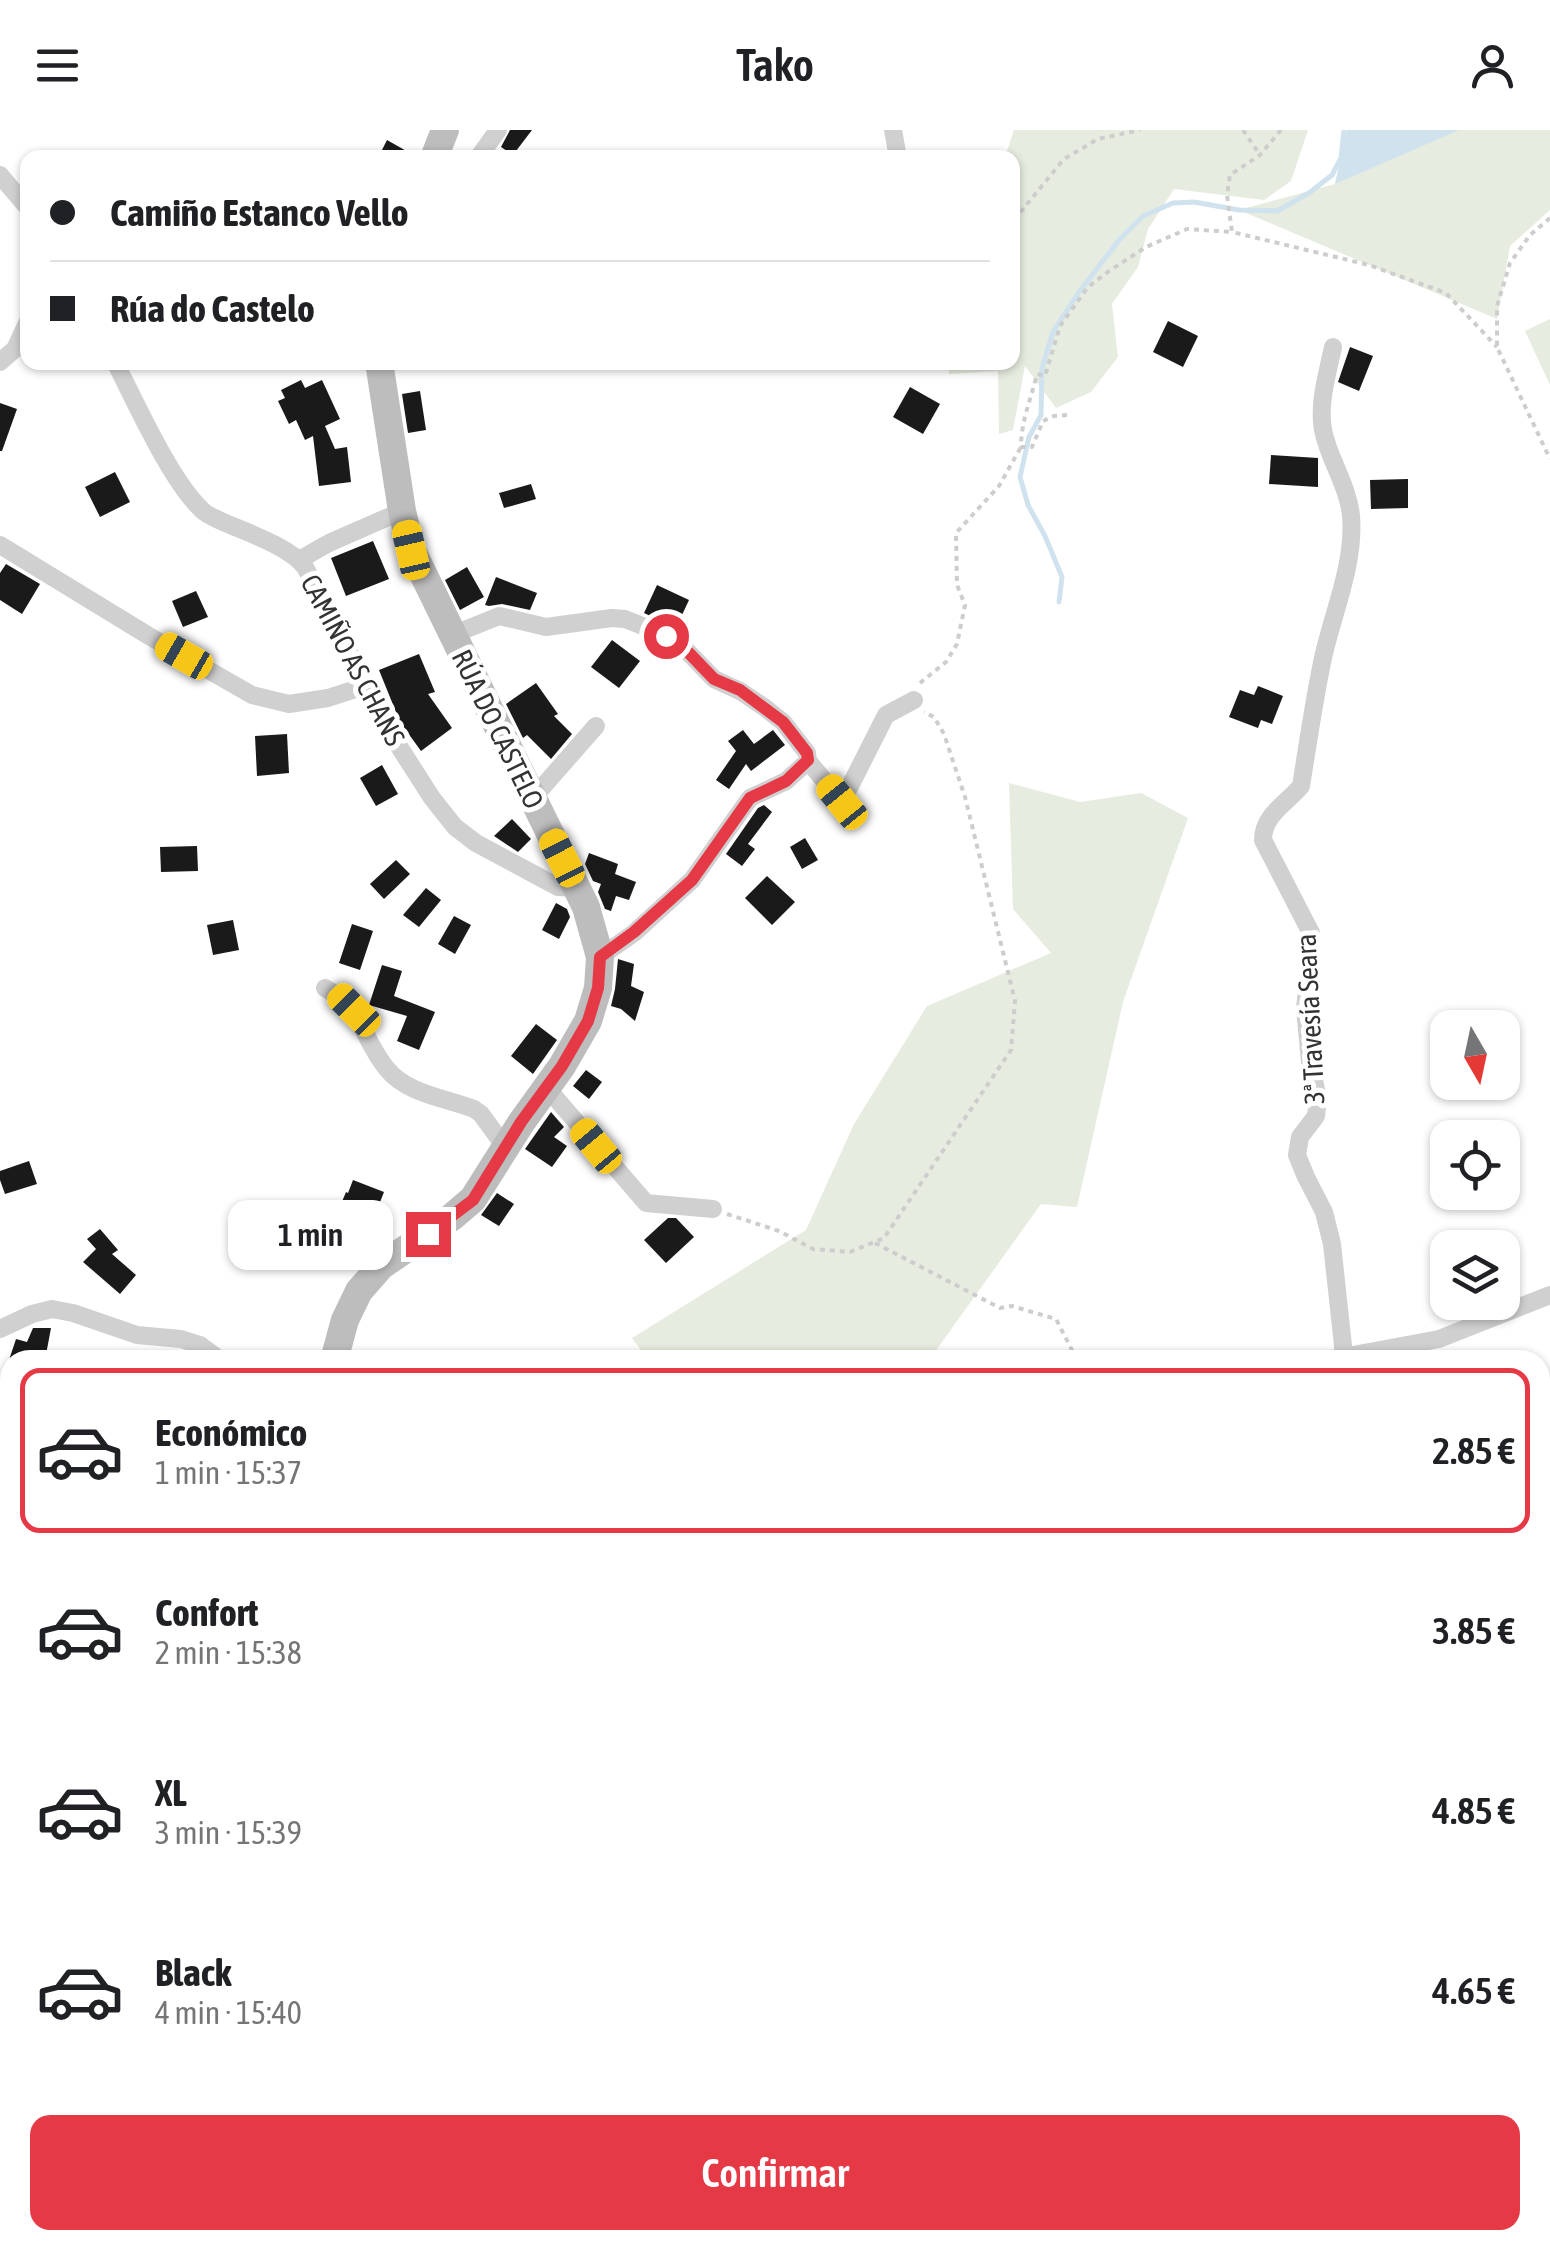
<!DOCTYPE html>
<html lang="es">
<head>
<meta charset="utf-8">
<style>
  :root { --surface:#fff; --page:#f6f6f6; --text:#202124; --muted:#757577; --line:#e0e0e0; --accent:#e63946 }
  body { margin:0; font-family:"Asap Condensed",sans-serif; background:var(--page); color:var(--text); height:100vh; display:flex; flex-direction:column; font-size:38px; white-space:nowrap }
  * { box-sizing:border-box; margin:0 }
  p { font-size:32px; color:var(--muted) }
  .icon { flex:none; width:55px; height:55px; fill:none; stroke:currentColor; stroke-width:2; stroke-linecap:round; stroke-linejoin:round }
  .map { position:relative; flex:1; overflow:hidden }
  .sheet { position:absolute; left:0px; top:1220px; width:1550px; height:900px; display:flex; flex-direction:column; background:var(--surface); border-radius:30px 30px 0 0; box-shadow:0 2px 8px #0004 }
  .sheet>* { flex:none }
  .banner { position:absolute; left:20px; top:20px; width:1000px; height:220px; border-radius:20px; box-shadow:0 2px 8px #0004; display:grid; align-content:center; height:220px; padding:0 30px; background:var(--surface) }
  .needle { width:65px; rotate:171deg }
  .buttons { position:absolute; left:1430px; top:880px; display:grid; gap:20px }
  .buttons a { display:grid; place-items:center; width:90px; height:90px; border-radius:20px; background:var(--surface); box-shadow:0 2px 8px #0004; font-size:50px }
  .end { position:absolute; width:45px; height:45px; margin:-22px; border:12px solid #e63946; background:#fff; box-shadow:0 0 0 5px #fff }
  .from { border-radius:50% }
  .bubble { position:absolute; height:70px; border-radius:20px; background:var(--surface); box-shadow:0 2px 8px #0004; font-size:32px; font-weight:600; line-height:70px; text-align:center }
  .car { position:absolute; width:30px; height:60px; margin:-30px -15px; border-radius:12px; box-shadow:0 0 8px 2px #0007; background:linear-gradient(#f5c518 24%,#345 0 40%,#f5c518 0 76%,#345 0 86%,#f5c518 0) }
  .banner b { display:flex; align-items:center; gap:35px; height:95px; font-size:38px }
  .banner b+b { border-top:2px solid var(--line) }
  .banner i { width:25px; height:25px; background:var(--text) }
  ul { padding:18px 0 0; list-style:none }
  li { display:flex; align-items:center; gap:30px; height:165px; margin:0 20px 15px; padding:0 10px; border:5px solid transparent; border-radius:20px }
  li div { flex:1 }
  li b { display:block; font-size:38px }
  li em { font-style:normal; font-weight:600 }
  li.selected { border-color:var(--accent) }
  li>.icon { width:90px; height:90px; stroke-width:1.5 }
  .button { display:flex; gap:20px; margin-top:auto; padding:20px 30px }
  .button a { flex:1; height:115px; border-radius:20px; background:var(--accent); color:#fff; font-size:40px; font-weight:600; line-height:115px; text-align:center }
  header { display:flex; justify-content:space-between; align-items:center; height:130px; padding:0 30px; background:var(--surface); font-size:45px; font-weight:600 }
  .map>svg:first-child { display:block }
</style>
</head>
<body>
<header><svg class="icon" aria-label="menu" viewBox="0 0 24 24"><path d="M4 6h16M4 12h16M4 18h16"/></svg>Tako<svg class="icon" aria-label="person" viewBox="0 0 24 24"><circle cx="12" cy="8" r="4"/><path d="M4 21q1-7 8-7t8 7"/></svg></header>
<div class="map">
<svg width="1550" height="2120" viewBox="0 0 1550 2120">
  <rect width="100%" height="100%" fill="#fff"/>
  <!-- green -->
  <g fill="#e6ecdf">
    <polygon points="1014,0 1308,0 1291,51 1264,70 1174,59 1148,99 1138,137 1112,174 1118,227 1091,262 1056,278 1025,236 1013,300 999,304 998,241 949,244 948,233 1012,232 1012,28 1002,27 1007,21"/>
    <polygon points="1347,0 1550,0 1550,80 1510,116 1497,189 1239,80 1335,54"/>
    <polygon points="1550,189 1550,255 1525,201"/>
    <polygon points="1009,653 1080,672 1141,663 1188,688 1123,872 1077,1077 1041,1074 929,1230 648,1230 632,1208 806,1100 854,994 927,876 1051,823 1013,779"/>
  </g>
  <!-- water -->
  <polygon fill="#cfe2ee" points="1347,0 1459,0 1335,54"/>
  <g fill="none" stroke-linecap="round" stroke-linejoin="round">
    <!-- stream -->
    <polyline stroke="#cfe2ee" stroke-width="5" points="1059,472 1062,447 1045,406 1028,375 1020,347 1029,307 1041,285 1042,238 1053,202 1079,162 1120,109 1143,86 1173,73 1194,72 1239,80 1277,81 1309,63 1332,45 1341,28 1344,0"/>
  </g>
  <!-- building -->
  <g fill="#1a1a1a">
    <polygon points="510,0 532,0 513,25 501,17"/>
    <polygon points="387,10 417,27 417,28 378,28"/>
    <polygon points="1168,191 1198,206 1183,237 1153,222"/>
    <polygon points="1350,217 1373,226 1359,261 1338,252"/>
    <polygon points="301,250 305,258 322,250 340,289 325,296 335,319 347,317 351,352 319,356 313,306 305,310 296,290 289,294 278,271 285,268 281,260"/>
    <polygon points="910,257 940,274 923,304 893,287"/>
    <polygon points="420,261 426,300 408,303 402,264"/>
    <polygon points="0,273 17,279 2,321 0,321"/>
    <polygon points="1271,325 1318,328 1318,357 1269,354"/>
    <polygon points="115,342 130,372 100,387 85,357"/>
    <polygon points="1408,349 1408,378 1371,379 1370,350"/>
    <polygon points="531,354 536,369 504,378 499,363"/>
    <polygon points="373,411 389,449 346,466 331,428"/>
    <polygon points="6,434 40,454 22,484 0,470 0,443"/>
    <polygon points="467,437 484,467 460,480 445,450"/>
    <polygon points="496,447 537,463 530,480 502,474 489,476 485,475"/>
    <polygon points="657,455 689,470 676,498 644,483"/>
    <polygon points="196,461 208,487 183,497 172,471"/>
    <polygon points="612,510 640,531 619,558 591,537"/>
    <polygon points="419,524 435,562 428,564 452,598 421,621 400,592 379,540"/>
    <polygon points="536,553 558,584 554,586 572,604 551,629 527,605 523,608 506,574"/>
    <polygon points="1258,556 1283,566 1272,594 1261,590 1258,598 1229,587 1240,560 1254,565"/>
    <polygon points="743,600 754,614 773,600 785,615 751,641 746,634 729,659 716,650 736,621 728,611"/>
    <polygon points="287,604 289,643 257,646 255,606"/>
    <polygon points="382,635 398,664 376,676 360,648"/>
    <polygon points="764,675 772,682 748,714 755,719 742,736 726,724 758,678"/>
    <polygon points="512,689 531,709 518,722 494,706"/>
    <polygon points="805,708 818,730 802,739 790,717"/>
    <polygon points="197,716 198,741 161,742 160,717"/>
    <polygon points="589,723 618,734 615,744 636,752 629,770 616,766 611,781 605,779 598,762 601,754 593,751 585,734"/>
    <polygon points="396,730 410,744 384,769 370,754"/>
    <polygon points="767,746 795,772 772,795 745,768"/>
    <polygon points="426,758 441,770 419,797 403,785"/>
    <polygon points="556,773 567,779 570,787 559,809 542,800"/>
    <polygon points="454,786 471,795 455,824 438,814"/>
    <polygon points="233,790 239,820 213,825 207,795"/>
    <polygon points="352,794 373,801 360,840 339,833"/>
    <polygon points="618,829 634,834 631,856 644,862 635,891 621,879 611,876 615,859"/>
    <polygon points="382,835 402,841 394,866 435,882 419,920 397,911 407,886 369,875"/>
    <polygon points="536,894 557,910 533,944 511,926"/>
    <polygon points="586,940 602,952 589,969 573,956"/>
    <polygon points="551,982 564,997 554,1007 567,1016 552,1037 525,1019"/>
    <polygon points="29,1031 37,1054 5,1064 0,1050 0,1041"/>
    <polygon points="353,1050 384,1062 371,1095 362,1091 349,1123 325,1113 346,1062 348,1063"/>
    <polygon points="497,1063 514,1074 499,1096 481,1085"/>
    <polygon points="668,1088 676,1088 694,1107 666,1133 644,1110"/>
    <polygon points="100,1099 118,1120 112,1124 136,1145 120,1164 83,1132 96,1119 87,1109"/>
    <polygon points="33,1198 51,1198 45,1230 9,1230 16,1209 27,1212"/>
  </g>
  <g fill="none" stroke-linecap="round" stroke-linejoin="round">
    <!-- path -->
    <g stroke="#cdcdcd" stroke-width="4" stroke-dasharray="5 5" stroke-linecap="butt">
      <polyline points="1243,0 1260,25"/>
      <polyline points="1281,0 1260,25 1230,45 1227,65 1232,102 1369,135 1446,163 1497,217"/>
      <polyline points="1012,87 1019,84 1064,29 1098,9 1140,0"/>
      <polyline points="1550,88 1530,105 1510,133 1497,176 1497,217 1550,329"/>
      <path d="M1067,285L1054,286L1043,291L1032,317H1021C1021,291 1031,269 1037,244L1045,246L1060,196L1088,157L1109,141L1146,117L1187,99L1232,102"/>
      <polyline points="920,553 946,532 957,514 965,475 957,455 956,403 999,356 1021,317"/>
      <polyline points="727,1084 779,1101 813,1119 850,1122 884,1108 1011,920 1015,871 965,667 944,604 934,587 924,582"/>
      <polyline points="875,1113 1000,1178 1012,1176 1056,1189 1077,1230"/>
    </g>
    <!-- street -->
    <g stroke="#d0d0d0" stroke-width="18">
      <polyline points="893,0 898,28"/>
      <polyline points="478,28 498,0"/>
      <polyline points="0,45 28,78"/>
      <path d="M1333,217C1328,242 1318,273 1323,300C1329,330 1348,355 1351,386C1355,434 1333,482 1323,528C1314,570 1308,613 1301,656C1286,674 1263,685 1263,710L1311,803V825L1305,878L1310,932L1318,969L1316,986L1300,1007L1297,1025L1306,1047L1324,1082L1332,1114L1344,1225"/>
      <polyline points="0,232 15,219 28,191"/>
      <path d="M115,232C136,273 171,352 203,381C208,386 216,388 223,392C246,402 290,417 305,437L391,604L432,668L455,697L476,713L558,757L577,758"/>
      <polyline points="0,415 149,506 252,565 289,574 328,568 365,556"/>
      <polyline points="299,430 329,413 402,381"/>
      <polyline points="452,505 499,486 546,497 612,488 625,489 665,505 688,522 714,549 740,561 764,577 783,592 807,623 808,631 786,651 750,668 692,750 634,803 600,827"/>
      <polyline points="808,631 842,672 886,585 914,570"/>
      <polyline points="532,669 596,596"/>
      <path d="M325,858C362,878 363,910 387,939C407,964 446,968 474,979L481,984L505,1017"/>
      <polyline points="547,958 646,1073 713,1079"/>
      <polyline points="0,1199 32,1184 52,1179 73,1183 137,1205 181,1209 200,1215 220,1230"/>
      <polyline points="1326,1230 1439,1209 1550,1165"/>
      <polyline points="1540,1464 1550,1429"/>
      <polyline points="0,2011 10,2010"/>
      <polyline points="143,2110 165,2120"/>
      <polyline points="1052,2110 1074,2120"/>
      <polyline points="86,2120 88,2110"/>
      <polyline points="210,2120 236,2110"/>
    </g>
    <!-- secondary -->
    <g stroke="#bdbdbd" stroke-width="28">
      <polyline points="434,28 445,0"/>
      <polyline points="334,1230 345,1190 359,1161 381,1136 452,1087 473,1069 521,993 562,936 588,891 598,858 600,827 586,777 411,419 402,381 379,232"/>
      <polyline points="1540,1507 1550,1505"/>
      <polyline points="0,1717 10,1723"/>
      <polyline points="461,2110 467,2120"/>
    </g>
  </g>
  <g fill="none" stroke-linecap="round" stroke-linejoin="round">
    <!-- route -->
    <polyline stroke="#e63946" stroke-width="12" points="428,1104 473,1070 521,992 562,936 588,891 598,858 600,827 634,802 692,750 750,668 786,651 808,630 807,623 783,592 740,560 714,549 688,522 666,506"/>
  </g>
  <g text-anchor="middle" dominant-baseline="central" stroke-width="10" stroke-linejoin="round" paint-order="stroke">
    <!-- street labels -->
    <g font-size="28" fill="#333" stroke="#fff">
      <text transform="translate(353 530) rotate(62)">CAMIÑO AS CHANS</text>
      <text transform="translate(498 599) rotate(64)">RÚA DO CASTELO</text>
      <text transform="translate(1310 889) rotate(-93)">3ª Travesía Seara</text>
    </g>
  </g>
</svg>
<div class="buttons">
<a><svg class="needle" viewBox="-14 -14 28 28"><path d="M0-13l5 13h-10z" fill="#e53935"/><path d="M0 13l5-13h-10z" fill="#757577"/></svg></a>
<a><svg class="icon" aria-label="locate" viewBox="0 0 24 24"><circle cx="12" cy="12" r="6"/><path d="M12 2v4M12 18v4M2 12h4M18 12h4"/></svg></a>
<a><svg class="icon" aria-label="layers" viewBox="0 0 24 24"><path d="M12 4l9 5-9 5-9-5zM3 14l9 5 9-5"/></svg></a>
</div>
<i class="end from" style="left:666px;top:506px"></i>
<i class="end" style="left:428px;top:1104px"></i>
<div class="bubble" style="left:228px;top:1070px;width:165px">1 min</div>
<i class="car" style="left:411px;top:420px;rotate:347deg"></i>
<i class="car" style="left:184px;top:526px;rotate:300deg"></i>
<i class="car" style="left:842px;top:672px;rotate:321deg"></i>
<i class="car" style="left:562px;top:728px;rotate:333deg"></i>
<i class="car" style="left:354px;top:880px;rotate:315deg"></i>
<i class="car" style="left:596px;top:1016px;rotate:320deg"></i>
<div class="banner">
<b><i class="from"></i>Camiño Estanco Vello</b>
<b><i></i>Rúa do Castelo</b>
</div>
<section class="sheet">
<ul>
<li class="selected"><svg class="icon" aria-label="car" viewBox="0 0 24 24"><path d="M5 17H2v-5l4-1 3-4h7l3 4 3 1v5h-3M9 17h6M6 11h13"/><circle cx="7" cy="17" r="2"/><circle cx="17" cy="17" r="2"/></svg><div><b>Económico</b><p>1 min · 15:37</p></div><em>2.85 €</em></li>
<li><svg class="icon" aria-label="car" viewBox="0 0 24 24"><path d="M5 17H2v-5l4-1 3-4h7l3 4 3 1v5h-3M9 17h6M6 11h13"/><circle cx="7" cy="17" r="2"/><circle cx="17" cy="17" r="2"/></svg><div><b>Confort</b><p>2 min · 15:38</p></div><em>3.85 €</em></li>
<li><svg class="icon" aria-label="car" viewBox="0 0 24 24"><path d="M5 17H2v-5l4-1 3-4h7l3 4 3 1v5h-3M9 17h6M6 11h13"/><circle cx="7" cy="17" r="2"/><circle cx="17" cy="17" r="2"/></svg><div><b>XL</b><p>3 min · 15:39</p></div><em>4.85 €</em></li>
<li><svg class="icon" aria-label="car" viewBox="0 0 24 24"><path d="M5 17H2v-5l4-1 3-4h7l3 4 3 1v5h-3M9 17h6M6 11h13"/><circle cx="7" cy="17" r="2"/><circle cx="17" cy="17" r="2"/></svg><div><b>Black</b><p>4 min · 15:40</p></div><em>4.65 €</em></li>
</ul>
<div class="button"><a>Confirmar</a></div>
</section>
</div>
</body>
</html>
